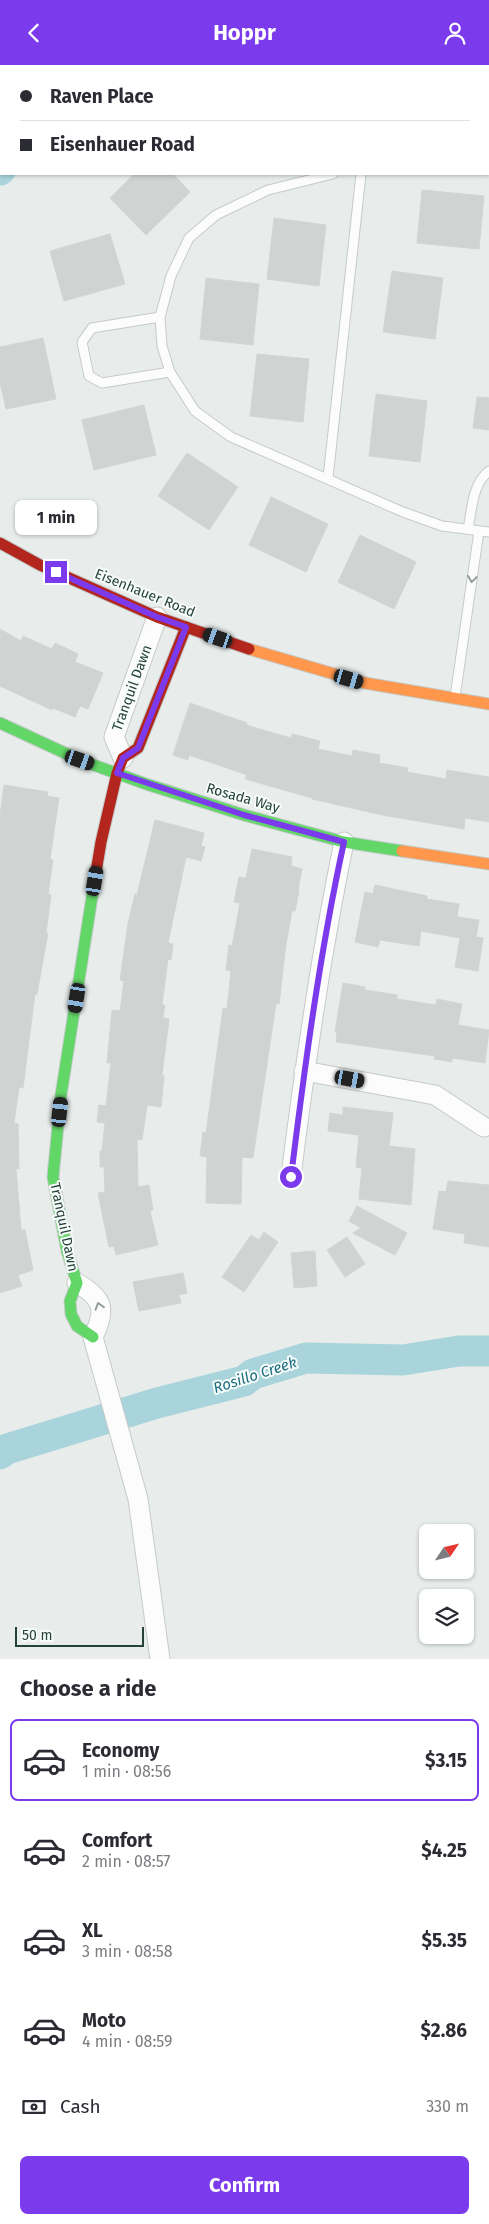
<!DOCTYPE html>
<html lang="en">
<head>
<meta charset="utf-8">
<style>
  :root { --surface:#fff; --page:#f2f2f3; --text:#2b2b33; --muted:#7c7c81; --line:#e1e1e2; --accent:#7c3aed }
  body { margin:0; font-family:"Fira Sans",sans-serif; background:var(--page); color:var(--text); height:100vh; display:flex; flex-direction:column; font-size:19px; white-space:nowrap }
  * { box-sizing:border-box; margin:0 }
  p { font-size:16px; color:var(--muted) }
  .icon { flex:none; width:28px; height:28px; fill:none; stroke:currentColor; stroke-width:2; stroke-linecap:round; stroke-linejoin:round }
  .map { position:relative; height:1594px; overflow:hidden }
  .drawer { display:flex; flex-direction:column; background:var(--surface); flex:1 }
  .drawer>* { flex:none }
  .banner { position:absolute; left:0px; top:0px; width:490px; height:110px; box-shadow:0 1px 4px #0004; display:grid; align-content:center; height:110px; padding:0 20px; background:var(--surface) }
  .needle { width:32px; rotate:55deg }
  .controls { position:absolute; left:419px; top:1459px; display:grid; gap:10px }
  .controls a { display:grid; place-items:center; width:55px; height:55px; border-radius:8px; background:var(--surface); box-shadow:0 1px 4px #0004; font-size:25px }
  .scale { position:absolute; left:15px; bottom:12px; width:129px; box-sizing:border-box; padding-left:5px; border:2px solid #24423a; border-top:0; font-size:14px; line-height:18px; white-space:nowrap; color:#24423a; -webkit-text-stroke:4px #f7fbf9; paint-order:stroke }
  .end { position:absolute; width:22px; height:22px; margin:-11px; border:6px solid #7c3aed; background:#fff; box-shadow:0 0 0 2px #fff }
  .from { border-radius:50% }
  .bubble { position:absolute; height:35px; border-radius:8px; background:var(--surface); box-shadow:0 1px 4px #0004; font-size:16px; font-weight:700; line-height:35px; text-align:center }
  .car { position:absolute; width:15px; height:30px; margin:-15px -8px; border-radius:6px; box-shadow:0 0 4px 1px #0007; background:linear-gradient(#222 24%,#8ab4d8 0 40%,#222 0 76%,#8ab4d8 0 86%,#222 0) }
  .banner b { display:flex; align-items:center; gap:18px; height:48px; font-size:19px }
  .banner b+b { border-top:1px solid var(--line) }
  .banner i { width:12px; height:12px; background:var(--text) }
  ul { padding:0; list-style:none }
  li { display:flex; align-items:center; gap:15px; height:82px; margin:0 10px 8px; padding:0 10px; border:2px solid transparent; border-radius:8px }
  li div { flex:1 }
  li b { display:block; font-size:19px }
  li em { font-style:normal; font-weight:700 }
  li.on { border-color:var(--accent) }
  li>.icon { width:45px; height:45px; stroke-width:1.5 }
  h2 { padding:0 20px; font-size:22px; line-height:60px }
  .pay { display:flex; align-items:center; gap:12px; height:55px; padding:0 20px; font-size:19px }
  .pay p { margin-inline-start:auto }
  .action { display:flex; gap:10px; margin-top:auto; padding:10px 20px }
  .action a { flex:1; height:58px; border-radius:8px; background:var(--accent); color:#fff; font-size:20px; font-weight:700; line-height:58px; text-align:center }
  header { display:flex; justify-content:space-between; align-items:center; height:65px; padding:0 20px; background:var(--accent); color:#fff; font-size:22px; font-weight:700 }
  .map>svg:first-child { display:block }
</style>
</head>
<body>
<header><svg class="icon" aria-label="back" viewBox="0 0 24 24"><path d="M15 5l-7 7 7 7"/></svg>Hoppr<svg class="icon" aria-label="person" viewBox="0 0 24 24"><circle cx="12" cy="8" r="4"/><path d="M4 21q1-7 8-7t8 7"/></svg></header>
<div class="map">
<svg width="489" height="1594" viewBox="0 0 489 1594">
  <rect width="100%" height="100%" fill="#e8edeb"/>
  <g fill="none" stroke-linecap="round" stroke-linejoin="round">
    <!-- river -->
    <g stroke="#a9d4db" stroke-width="31">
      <polyline points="151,1 153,0"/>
      <polyline points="0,105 1,104"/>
      <polyline points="0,1389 7,1384 157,1338 244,1316 253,1309 306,1293 403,1295 459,1286 489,1286"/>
    </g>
  </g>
  <!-- building -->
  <g fill="#cfd4d2" stroke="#d1d6d4">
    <polygon points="134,109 173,109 190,127 146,170 110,133"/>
    <polygon points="422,125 484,131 479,184 417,178"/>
    <polygon points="274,153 326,160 319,221 267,214"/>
    <polygon points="110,169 125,219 64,236 50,186"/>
    <polygon points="392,206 443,213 435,274 383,267"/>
    <polygon points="206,213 259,219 253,280 200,274"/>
    <polygon points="43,273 56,334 6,344 0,318 0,282"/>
    <polygon points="257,289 309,294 303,357 250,351"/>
    <polygon points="376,329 427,336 420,397 369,391"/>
    <polygon points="477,332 489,333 489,365 473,363"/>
    <polygon points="144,340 156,390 94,405 82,355"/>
    <polygon points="187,388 238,422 209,465 158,431"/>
    <polygon points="271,432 328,459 306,507 249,480"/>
    <polygon points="360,470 416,497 394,544 338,517"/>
    <polygon points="0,564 21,576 23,571 52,584 55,578 78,589 75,597 103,608 88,644 80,641 75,652 53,643 52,645 0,621"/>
    <polygon points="190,638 247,658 246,660 291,673 292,669 320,676 318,684 352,691 353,685 380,690 379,698 408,703 407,707 446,714 447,705 489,712 489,757 465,753 464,764 382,750 312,734 312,733 245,714 247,710 189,690 188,695 173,690"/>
    <polygon points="4,720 48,727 47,731 59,733 50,794 53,795 48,829 51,830 46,868 48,868 37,929 35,929 23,1023 19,1022 14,1058 18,1059 19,1104 16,1103 21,1165 25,1165 33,1205 18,1210 22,1221 0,1228 0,751"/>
    <polygon points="155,755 204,768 201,781 205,782 201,796 186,792 168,878 173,879 171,895 168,894 162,940 165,940 163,953 169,954 162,1010 164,1011 161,1042 147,1040 142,1075 137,1074 138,1122 149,1120 153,1145 150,1146 158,1180 116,1190 114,1181 109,1182 98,1128 105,1127 104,1102 100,1102 100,1086 102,1086 105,1058 97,1057 99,1040 106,1041 111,998 107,998 112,945 120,946 124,916 120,915 128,859 135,829 137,830"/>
    <polygon points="252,784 292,792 291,801 302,804 298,825 299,825 295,846 292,846 286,879 279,939 276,939 253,1093 242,1092 241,1139 206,1138 207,1092 200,1091 203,1067 206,1068 223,943 227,944 231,906 226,905 229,880 232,881 240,838 234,837 239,812 246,813"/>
    <polygon points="375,820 427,831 427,834 459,839 457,852 479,855 476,872 483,873 478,906 455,902 460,873 421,866 419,881 380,875 378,882 355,877 365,827 373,829"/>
    <polygon points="343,918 365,922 365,925 397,930 397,934 436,940 437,934 462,939 458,960 489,965 485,998 452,993 452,997 434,994 435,991 336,977 337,967 335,967"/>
    <polygon points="343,1042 393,1048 389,1081 415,1084 411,1140 359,1134 362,1103 356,1102 359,1070 328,1066 330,1048 343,1050"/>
    <polygon points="448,1116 489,1120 489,1182 464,1178 465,1169 433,1164 439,1126 446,1127"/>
    <polygon points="357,1141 407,1168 395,1190 353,1168 361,1163 349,1156"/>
    <polygon points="264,1167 278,1177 244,1227 222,1212 251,1170 259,1175"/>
    <polygon points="347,1172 365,1199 345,1212 327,1185"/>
    <polygon points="315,1186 317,1221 294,1223 291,1188"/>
    <polygon points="183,1208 187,1228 179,1230 181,1238 139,1246 133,1217"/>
  </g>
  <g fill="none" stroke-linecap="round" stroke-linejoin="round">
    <defs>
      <g id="lane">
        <polyline points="333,109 268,125 216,150 189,173 171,211 160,252 162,281 170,307 195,346 231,372 403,447 442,461 489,467"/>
        <polyline points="160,252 92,263 82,277 89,311 102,318 170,307"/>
        <polyline points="328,413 361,109"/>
        <path d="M468,464C472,445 472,419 489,406"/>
        <polyline points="455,632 479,466"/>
      </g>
      <g id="street">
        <polyline points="123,693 114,672 157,552"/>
        <polyline points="304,1006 435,1030 484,1062"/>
        <path d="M291,1111C305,999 321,888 344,777"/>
        <path d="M77,1218C103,1233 107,1244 93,1272L138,1434L160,1594"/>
      </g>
      <g id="fast">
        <polyline points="0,658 80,695 146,719 244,750 344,777 402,786"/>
        <polyline points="93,1272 77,1261 71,1249 70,1236 77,1218 67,1186 53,1112 61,1030 94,819"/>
      </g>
      <g id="slow">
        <polyline points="249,584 365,618 489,639"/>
        <polyline points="402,786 489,799"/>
      </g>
      <g id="jam">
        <polyline points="0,478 40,500 157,552 249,584"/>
        <polyline points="94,819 101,777 117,708 123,693 138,683 186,562"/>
      </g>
    </defs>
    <!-- lane casing -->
    <use href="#lane" stroke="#c5cac8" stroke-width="11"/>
    <!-- street casing -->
    <use href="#street" stroke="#c5cac8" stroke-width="21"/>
    <!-- fast casing -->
    <use href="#fast" stroke="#c3cbc8" stroke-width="13"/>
    <!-- slow casing -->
    <use href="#slow" stroke="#c3cbc8" stroke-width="13"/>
    <!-- jam casing -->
    <use href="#jam" stroke="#c3cbc8" stroke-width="13"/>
    <!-- lane -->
    <use href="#lane" stroke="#fcfcfc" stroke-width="9"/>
    <!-- street -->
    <use href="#street" stroke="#fcfcfc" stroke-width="19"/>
    <!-- fast -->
    <use href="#fast" stroke="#63d668" stroke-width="11"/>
    <!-- slow -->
    <use href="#slow" stroke="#ff974d" stroke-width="11"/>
    <!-- jam -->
    <use href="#jam" stroke="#b3261e" stroke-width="11"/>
  </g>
  <!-- one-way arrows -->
  <defs><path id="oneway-chevron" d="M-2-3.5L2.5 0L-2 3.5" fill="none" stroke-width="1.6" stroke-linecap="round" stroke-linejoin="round" transform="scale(1.25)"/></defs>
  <g stroke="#909f9b">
    <use href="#oneway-chevron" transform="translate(472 514) rotate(98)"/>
    <use href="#oneway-chevron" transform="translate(99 1241) rotate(-107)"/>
  </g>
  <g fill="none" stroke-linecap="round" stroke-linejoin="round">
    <!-- route -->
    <path stroke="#7c3aed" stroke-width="6" d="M56,507L157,552L186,562L138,683L123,693L117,708L244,750L344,777C320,887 305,999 291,1112"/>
  </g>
  <g text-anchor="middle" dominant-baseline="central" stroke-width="4" stroke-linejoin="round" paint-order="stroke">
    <!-- street labels -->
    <g font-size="14" fill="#24423a" stroke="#f7fbf9">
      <text transform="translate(145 528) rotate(22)">Eisenhauer Road</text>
      <text transform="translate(132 623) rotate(-70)">Tranquil Dawn</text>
      <text transform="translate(243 733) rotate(16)">Rosada Way</text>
      <text transform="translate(64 1162) rotate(78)">Tranquil Dawn</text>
    </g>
    <!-- water labels -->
    <g font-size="15" font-style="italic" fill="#1c6f80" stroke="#f7fbf9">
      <text transform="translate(255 1310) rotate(-18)">Rosillo Creek</text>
    </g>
  </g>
</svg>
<div class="controls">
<a><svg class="needle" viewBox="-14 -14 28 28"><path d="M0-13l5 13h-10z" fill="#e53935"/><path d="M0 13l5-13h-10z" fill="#7c7c81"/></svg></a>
<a><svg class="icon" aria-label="layers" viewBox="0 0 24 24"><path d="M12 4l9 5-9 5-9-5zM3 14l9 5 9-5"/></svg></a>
</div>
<div class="scale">50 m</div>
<i class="end from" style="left:291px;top:1112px"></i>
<i class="end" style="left:56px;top:507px"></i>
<div class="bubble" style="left:15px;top:435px;width:82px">1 min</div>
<i class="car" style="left:218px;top:573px;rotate:289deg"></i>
<i class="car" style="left:349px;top:614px;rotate:106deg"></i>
<i class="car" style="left:80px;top:695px;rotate:109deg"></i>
<i class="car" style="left:95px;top:816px;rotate:9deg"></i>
<i class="car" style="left:77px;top:933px;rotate:189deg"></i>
<i class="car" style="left:350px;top:1014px;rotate:100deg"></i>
<i class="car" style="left:60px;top:1047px;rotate:6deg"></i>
<div class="banner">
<b><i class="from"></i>Raven Place</b>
<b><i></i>Eisenhauer Road</b>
</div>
</div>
<section class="drawer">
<h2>Choose a ride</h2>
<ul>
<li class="on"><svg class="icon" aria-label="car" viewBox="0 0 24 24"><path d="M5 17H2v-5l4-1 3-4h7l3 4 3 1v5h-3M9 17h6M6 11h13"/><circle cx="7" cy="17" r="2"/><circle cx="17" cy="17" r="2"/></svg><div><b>Economy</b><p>1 min · 08:56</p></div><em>$3.15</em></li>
<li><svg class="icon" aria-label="car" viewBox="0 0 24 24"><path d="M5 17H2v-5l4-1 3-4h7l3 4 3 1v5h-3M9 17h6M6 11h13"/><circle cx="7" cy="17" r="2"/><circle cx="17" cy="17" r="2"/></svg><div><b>Comfort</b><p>2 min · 08:57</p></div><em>$4.25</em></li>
<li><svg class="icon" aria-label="car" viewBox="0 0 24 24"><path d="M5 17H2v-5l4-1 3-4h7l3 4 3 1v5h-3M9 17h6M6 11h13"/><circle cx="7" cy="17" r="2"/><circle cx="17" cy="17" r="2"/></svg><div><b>XL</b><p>3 min · 08:58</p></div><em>$5.35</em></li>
<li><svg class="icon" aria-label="car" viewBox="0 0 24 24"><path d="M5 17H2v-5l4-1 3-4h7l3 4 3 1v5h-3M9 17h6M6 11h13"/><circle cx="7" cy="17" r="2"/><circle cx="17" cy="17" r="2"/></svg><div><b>Moto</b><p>4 min · 08:59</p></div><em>$2.86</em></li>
</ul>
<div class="pay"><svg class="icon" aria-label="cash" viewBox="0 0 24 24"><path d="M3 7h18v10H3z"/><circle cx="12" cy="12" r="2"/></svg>Cash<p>330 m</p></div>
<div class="action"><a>Confirm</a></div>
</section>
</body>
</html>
